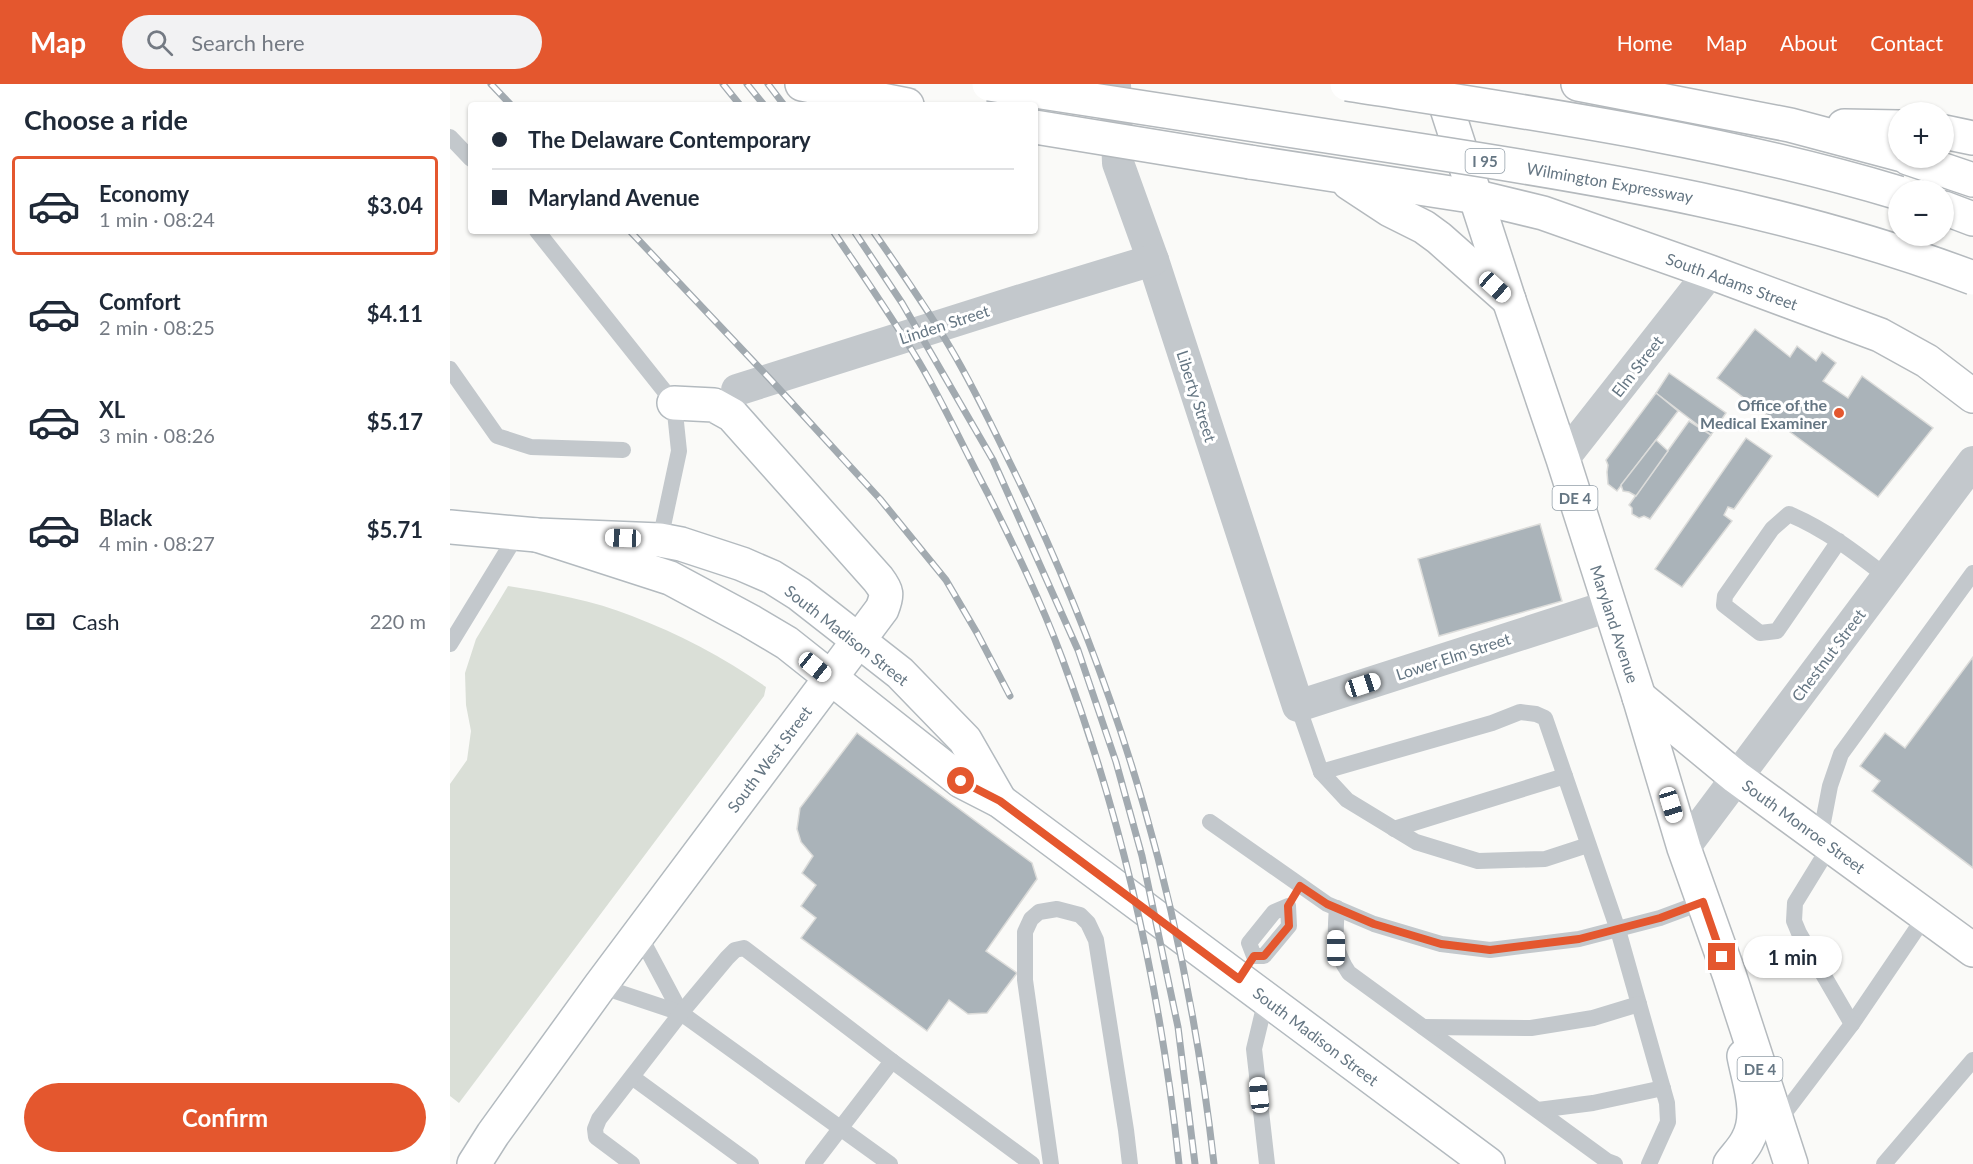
<!DOCTYPE html>
<html lang="en">
<head>
<meta charset="utf-8">
<style>
  :root { --surface:#fff; --page:#f2f2f3; --text:#1f2937; --muted:#747a83; --line:#e0e1e3; --accent:#e4572e }
  body { margin:0; font-family:Lato,sans-serif; background:var(--page); color:var(--text); height:100vh; display:flex; flex-direction:column; font-size:22px; white-space:nowrap }
  * { box-sizing:border-box; margin:0 }
  p { font-size:20px; color:var(--muted) }
  .icon { flex:none; width:33px; height:33px; fill:none; stroke:currentColor; stroke-width:2; stroke-linecap:round; stroke-linejoin:round }
  .map { position:relative; flex:1; overflow:hidden }
  .panel { display:flex; flex-direction:column; background:var(--surface); width:450px }
  .panel>* { flex:none }
  .top-card { position:absolute; left:18px; top:18px; width:570px; height:132px; border-radius:6px; box-shadow:0 2px 4px #0004; display:grid; align-content:center; height:132px; padding:0 24px; background:var(--surface) }
  .controls { position:absolute; left:1438px; top:18px; display:grid; gap:12px }
  .controls a { display:grid; place-items:center; width:66px; height:66px; border-radius:50%; background:var(--surface); box-shadow:0 2px 4px #0004; font-size:30px }
  .end { position:absolute; width:27px; height:27px; margin:-14px; border:8px solid #e4572e; background:#fff; box-shadow:0 0 0 3px #fff }
  .from { border-radius:50% }
  .bubble { position:absolute; height:42px; border-radius:21px; background:var(--surface); box-shadow:0 2px 4px #0004; font-size:20px; font-weight:700; line-height:42px; text-align:center }
  .car { position:absolute; width:18px; height:36px; margin:-18px -9px; border-radius:8px; box-shadow:0 0 4px 2px #0007; background:linear-gradient(#fff 24%,#345 0 40%,#fff 0 76%,#345 0 86%,#fff 0) }
  .top-card b { display:flex; align-items:center; gap:21px; height:57px; font-size:22px }
  .top-card b+b { border-top:2px solid var(--line) }
  .top-card i { width:15px; height:15px; background:var(--text) }
  ul { padding:0; list-style:none }
  li { display:flex; align-items:center; gap:18px; height:99px; margin:0 12px 9px; padding:0 12px; border:3px solid transparent; border-radius:6px }
  li div { flex:1 }
  li b { display:block; font-size:22px }
  li em { font-style:normal; font-weight:700 }
  li.current { border-color:var(--accent) }
  li>.icon { width:54px; height:54px; stroke-width:1.5 }
  h2 { padding:0 24px; font-size:27px; line-height:72px }
  .pay { display:flex; align-items:center; gap:15px; height:66px; padding:0 24px; font-size:22px }
  .pay p { margin-inline-start:auto }
  .action { display:flex; gap:12px; margin-top:auto; padding:12px 24px }
  .action a { flex:1; height:69px; border-radius:36px; background:var(--accent); color:#fff; font-size:24px; font-weight:700; line-height:69px; text-align:center }
  header { display:flex; align-items:center; gap:36px; box-sizing:border-box; height:84px; padding:0 30px; background:var(--accent); color:#fff }
  header strong { font-size:28px }
  nav { display:flex; gap:33px; margin-inline-start:auto; font-size:21px }
  .search { width:420px; height:54px; background:var(--page); display:flex; align-items:center; gap:15px; box-sizing:border-box; padding:0 21px; border-radius:33px; color:var(--muted); font-size:22px }
  main { display:flex; flex:1; min-height:0 }
  .map>svg:first-child { display:block }
</style>
</head>
<body>
<header>
<strong>Map</strong>
<div class="search"><svg class="icon" aria-label="search" viewBox="0 0 24 24"><circle cx="10" cy="10" r="6"/><path d="M15 15l6 6"/></svg>Search here</div>
<nav><a>Home</a><a>Map</a><a>About</a><a>Contact</a></nav>
</header>
<main>
<section class="panel">
<h2>Choose a ride</h2>
<ul>
<li class="current"><svg class="icon" aria-label="car" viewBox="0 0 24 24"><path d="M5 17H2v-5l4-1 3-4h7l3 4 3 1v5h-3M9 17h6M6 11h13"/><circle cx="7" cy="17" r="2"/><circle cx="17" cy="17" r="2"/></svg><div><b>Economy</b><p>1 min · 08:24</p></div><em>$3.04</em></li>
<li><svg class="icon" aria-label="car" viewBox="0 0 24 24"><path d="M5 17H2v-5l4-1 3-4h7l3 4 3 1v5h-3M9 17h6M6 11h13"/><circle cx="7" cy="17" r="2"/><circle cx="17" cy="17" r="2"/></svg><div><b>Comfort</b><p>2 min · 08:25</p></div><em>$4.11</em></li>
<li><svg class="icon" aria-label="car" viewBox="0 0 24 24"><path d="M5 17H2v-5l4-1 3-4h7l3 4 3 1v5h-3M9 17h6M6 11h13"/><circle cx="7" cy="17" r="2"/><circle cx="17" cy="17" r="2"/></svg><div><b>XL</b><p>3 min · 08:26</p></div><em>$5.17</em></li>
<li><svg class="icon" aria-label="car" viewBox="0 0 24 24"><path d="M5 17H2v-5l4-1 3-4h7l3 4 3 1v5h-3M9 17h6M6 11h13"/><circle cx="7" cy="17" r="2"/><circle cx="17" cy="17" r="2"/></svg><div><b>Black</b><p>4 min · 08:27</p></div><em>$5.71</em></li>
</ul>
<div class="pay"><svg class="icon" aria-label="cash" viewBox="0 0 24 24"><path d="M3 7h18v10H3z"/><circle cx="12" cy="12" r="2"/></svg>Cash<p>220 m</p></div>
<div class="action"><a>Confirm</a></div>
</section>
<div class="map">
<svg width="1523" height="1080" viewBox="0 0 1523 1080">
  <rect width="100%" height="100%" fill="#fafaf8"/>
  <!-- green -->
  <path fill="#dadfd7" d="M58,502C98,508 145,517 182,532C229,550 275,574 316,603L314,612L9,1019L0,1012V700L17,676L21,647L16,621L15,589L26,555Z"/>
  <!-- building -->
  <g fill="#aab3b9" stroke="#dcdcda" stroke-width="1.5">
    <polygon points="1305,245 1340,273 1347,262 1366,277 1372,268 1386,279 1373,297 1398,314 1412,292 1483,344 1428,413 1267,294"/>
    <polygon points="1219,289 1276,329 1261,351 1206,309"/>
    <polygon points="1206,309 1228,327 1167,407 1158,400 1157,388 1158,381 1156,376"/>
    <polygon points="1239,337 1261,351 1200,435 1194,432 1189,434 1182,430 1182,424 1179,421"/>
    <polygon points="1296,354 1322,372 1284,425 1278,423 1274,431 1282,437 1232,503 1205,485"/>
    <polygon points="1206,356 1218,367 1186,412 1179,408 1173,407 1171,401"/>
    <polygon points="1090,440 1112,517 989,552 968,475"/>
    <polygon points="1523,573 1523,784 1422,707 1430,697 1410,682 1435,649 1455,664"/>
    <polygon points="407,649 582,779 587,795 536,867 567,889 537,929 518,930 499,916 477,947 351,854 366,834 351,822 366,801 352,789 363,772 351,758 347,745 350,724"/>
  </g>
  <g fill="none" stroke-linecap="round" stroke-linejoin="round">
    <defs>
      <g id="secondary">
        <polyline points="0,443 87,451 210,456 231,460 292,480 322,493 349,510 450,589 515,656 550,717"/>
        <polyline points="87,451 220,494 300,537 337,559 511,697 550,717 1038,1080"/>
        <path d="M24,1080L43,1050L150,902L432,525C438,510 437,507 428,495L282,331L264,321L224,319"/>
        <path d="M1280,1080C1285,1073 1293,1065 1297,1057C1312,1031 1299,999 1294,972"/>
      </g>
      <g id="primary">
        <polyline points="989,0 1059,216 1113,375 1189,613 1234,764 1279,890 1341,1080"/>
        <polyline points="1027,113 1093,129 1260,188 1430,251 1477,277 1523,312"/>
        <polyline points="1189,613 1286,693 1523,866"/>
      </g>
      <g id="highway">
        <polyline points="352,0 457,21"/>
        <polyline points="1128,0 1340,41 1449,70"/>
        <polyline points="1394,42 1449,43"/>
        <polyline points="1494,48 1523,54"/>
        <polyline points="1458,74 1523,96"/>
        <polyline points="800,78 1027,113"/>
        <polyline points="899,99 940,126 974,143 989,154 1059,216"/>
        <polyline points="1494,124 1523,135"/>
      </g>
    </defs>
    <!-- secondary casing -->
    <use href="#secondary" stroke="#b3babf" stroke-width="36"/>
    <!-- primary casing -->
    <use href="#primary" stroke="#b5babe" stroke-width="36"/>
    <!-- highway casing -->
    <use href="#highway" stroke="#b4b9bd" stroke-width="36"/>
    <!-- lane -->
    <g stroke="#c3c8cc" stroke-width="16">
      <polyline points="0,53 21,75"/>
      <polyline points="87,147 224,319 229,367 210,456"/>
      <polyline points="0,285 47,352 81,363 173,366"/>
      <path d="M1389,457L1327,547L1310,549L1274,521L1275,512L1322,445L1339,430C1375,445 1406,469 1437,493"/>
      <polyline points="0,560 68,449"/>
      <polyline points="848,622 871,688 897,716 966,758 1028,777 1095,775 1138,761"/>
      <polyline points="871,688 1042,639 1070,628 1086,630 1095,634 1168,846 1217,1019 1218,1038 1199,1080"/>
      <polyline points="760,738 877,820 924,840 991,860 1040,866 1129,855 1210,834 1253,818"/>
      <polyline points="944,745 1115,692"/>
      <polyline points="1370,754 1380,702 1391,670 1523,489"/>
      <polyline points="1380,762 1345,819 1344,837 1349,849 1402,940 1476,831"/>
      <polygon points="838,822 839,842 814,872 804,872 799,859 824,828"/>
      <path d="M887,824C885,851 883,866 899,889L1157,1077L1165,1080"/>
      <polyline points="189,850 231,929"/>
      <polyline points="150,902 231,929 440,1080"/>
      <polyline points="816,915 804,965 817,1080"/>
      <polyline points="973,943 1081,944 1143,934 1189,920"/>
      <polyline points="182,993 301,1080"/>
      <polyline points="1088,1026 1143,1019 1213,1004"/>
      <polyline points="1327,1039 1402,940"/>
      <polyline points="182,1080 146,1053 145,1045 149,1035 231,929 277,874 285,866 294,864 442,977 582,1080"/>
      <polyline points="363,1080 442,977"/>
      <polyline points="601,1080 575,896 575,848 581,835 589,828 607,825 630,831 638,839 646,856 676,1046 680,1080"/>
      <polyline points="1434,1080 1523,976"/>
    </g>
    <!-- street -->
    <g stroke="#c3c8cc" stroke-width="32">
      <polyline points="665,0 668,79 703,176 848,622 1159,522"/>
      <polyline points="287,306 568,217 703,176"/>
      <polyline points="1113,375 1260,188"/>
      <polyline points="1234,764 1523,378"/>
    </g>
    <!-- secondary -->
    <use href="#secondary" stroke="#fff" stroke-width="33"/>
    <!-- primary -->
    <use href="#primary" stroke="#fff" stroke-width="33"/>
    <!-- highway -->
    <use href="#highway" stroke="#fff" stroke-width="33"/>
    <defs>
      <g id="rail">
        <polyline points="41,0 61,21"/>
        <polyline points="273,0 290,21"/>
        <polyline points="297,0 314,21"/>
        <polyline points="318,0 334,21"/>
        <polyline points="180,147 320,295 430,415 496,496 527,549 560,612"/>
        <path d="M383,147C412,190 442,233 469,278C494,320 514,365 537,408C564,462 591,517 612,574C673,737 711,907 729,1080"/>
        <polyline points="404,147 452,219 543,376 628,566 666,678 692,772 728,943 745,1080"/>
        <path d="M423,147C450,186 477,224 501,265C523,302 542,342 561,381C672,605 736,832 764,1080"/>
      </g>
    </defs>
    <!-- rail casing -->
    <use href="#rail" stroke="#a2aab0" stroke-width="7"/>
    <!-- rail -->
    <use href="#rail" stroke="#fff" stroke-width="4.5" stroke-dasharray="14" stroke-linecap="butt"/>
    <defs>
      <g id="highway-bridge">
        <path d="M539,0C682,22 825,44 968,66C1157,95 1344,126 1523,194"/>
        <path d="M897,0C1083,29 1269,55 1449,109"/>
        <polyline points="585,43 800,78"/>
      </g>
    </defs>
    <!-- highway-bridge casing -->
    <use href="#highway-bridge" stroke="#b4b9bd" stroke-width="36" stroke-linecap="butt"/>
    <!-- highway-bridge -->
    <use href="#highway-bridge" stroke="#fff" stroke-width="33"/>
  </g>
  <g fill="none" stroke-linecap="round" stroke-linejoin="round">
    <!-- route -->
    <polyline stroke="#e4572e" stroke-width="8" points="511,697 550,717 789,895 804,872 814,872 839,842 838,822 850,802 877,820 924,840 991,860 1040,866 1129,855 1210,834 1253,818 1272,873"/>
  </g>
  <!-- markers -->
  <circle fill="#e4572e" stroke="#fff" stroke-width="2" cx="1389" cy="329" r="6"/>
  <g text-anchor="middle" dominant-baseline="central" stroke-width="6" stroke-linejoin="round" paint-order="stroke">
    <!-- shield labels -->
    <g fill="#fff" stroke="#939fa8" stroke-width="1.5">
      <rect x="1015.5" y="65" width="39" height="24" rx="4.5"/>
      <rect x="1102.5" y="402" width="45" height="24" rx="4.5"/>
      <rect x="1287.5" y="973" width="45" height="24" rx="4.5"/>
    </g>
    <g font-size="15" font-weight="bold" fill="#657683">
      <text x="1035" y="77">I 95</text>
      <text x="1125" y="414">DE 4</text>
      <text x="1310" y="985">DE 4</text>
    </g>
    <!-- street labels -->
    <g font-size="16" fill="#657683" stroke="#fff">
      <text transform="translate(1160 98) rotate(10)">Wilmington Expressway</text>
      <text transform="translate(1282 197) rotate(20)">South Adams Street</text>
      <text transform="translate(494 240) rotate(-18)">Linden Street</text>
      <text transform="translate(1187 282) rotate(-52)">Elm Street</text>
      <text transform="translate(747 312) rotate(72)">Liberty Street</text>
      <text transform="translate(1165 540) rotate(72)">Maryland Avenue</text>
      <text transform="translate(397 551) rotate(38)">South Madison Street</text>
      <text transform="translate(1378 571) rotate(-53)">Chestnut Street</text>
      <text transform="translate(1003 572) rotate(-18)">Lower Elm Street</text>
      <text transform="translate(319 675) rotate(-53)">South West Street</text>
      <text transform="translate(1354 742) rotate(36)">South Monroe Street</text>
      <text transform="translate(866 952) rotate(37)">South Madison Street</text>
    </g>
    <!-- poi labels -->
    <g font-size="16" font-weight="bold" fill="#657683" stroke="#fff" text-anchor="end">
      <text x="1377" y="320">Office of the<tspan x="1377" dy="18">Medical Examiner</tspan></text>
    </g>
  </g>
</svg>
<div class="controls">
<a>+</a>
<a>−</a>
</div>
<i class="end from" style="left:511px;top:697px"></i>
<i class="end" style="left:1272px;top:873px"></i>
<div class="bubble" style="left:1293px;top:852px;width:99px">1 min</div>
<i class="car" style="left:1045px;top:203px;rotate:132deg"></i>
<i class="car" style="left:173px;top:454px;rotate:272deg"></i>
<i class="car" style="left:365px;top:583px;rotate:129deg"></i>
<i class="car" style="left:913px;top:601px;rotate:72deg"></i>
<i class="car" style="left:1221px;top:721px;rotate:163deg"></i>
<i class="car" style="left:886px;top:864px;rotate:0deg"></i>
<i class="car" style="left:809px;top:1011px;rotate:354deg"></i>
<div class="top-card">
<b><i class="from"></i>The Delaware Contemporary</b>
<b><i></i>Maryland Avenue</b>
</div>
</div>
</main>
</body>
</html>
